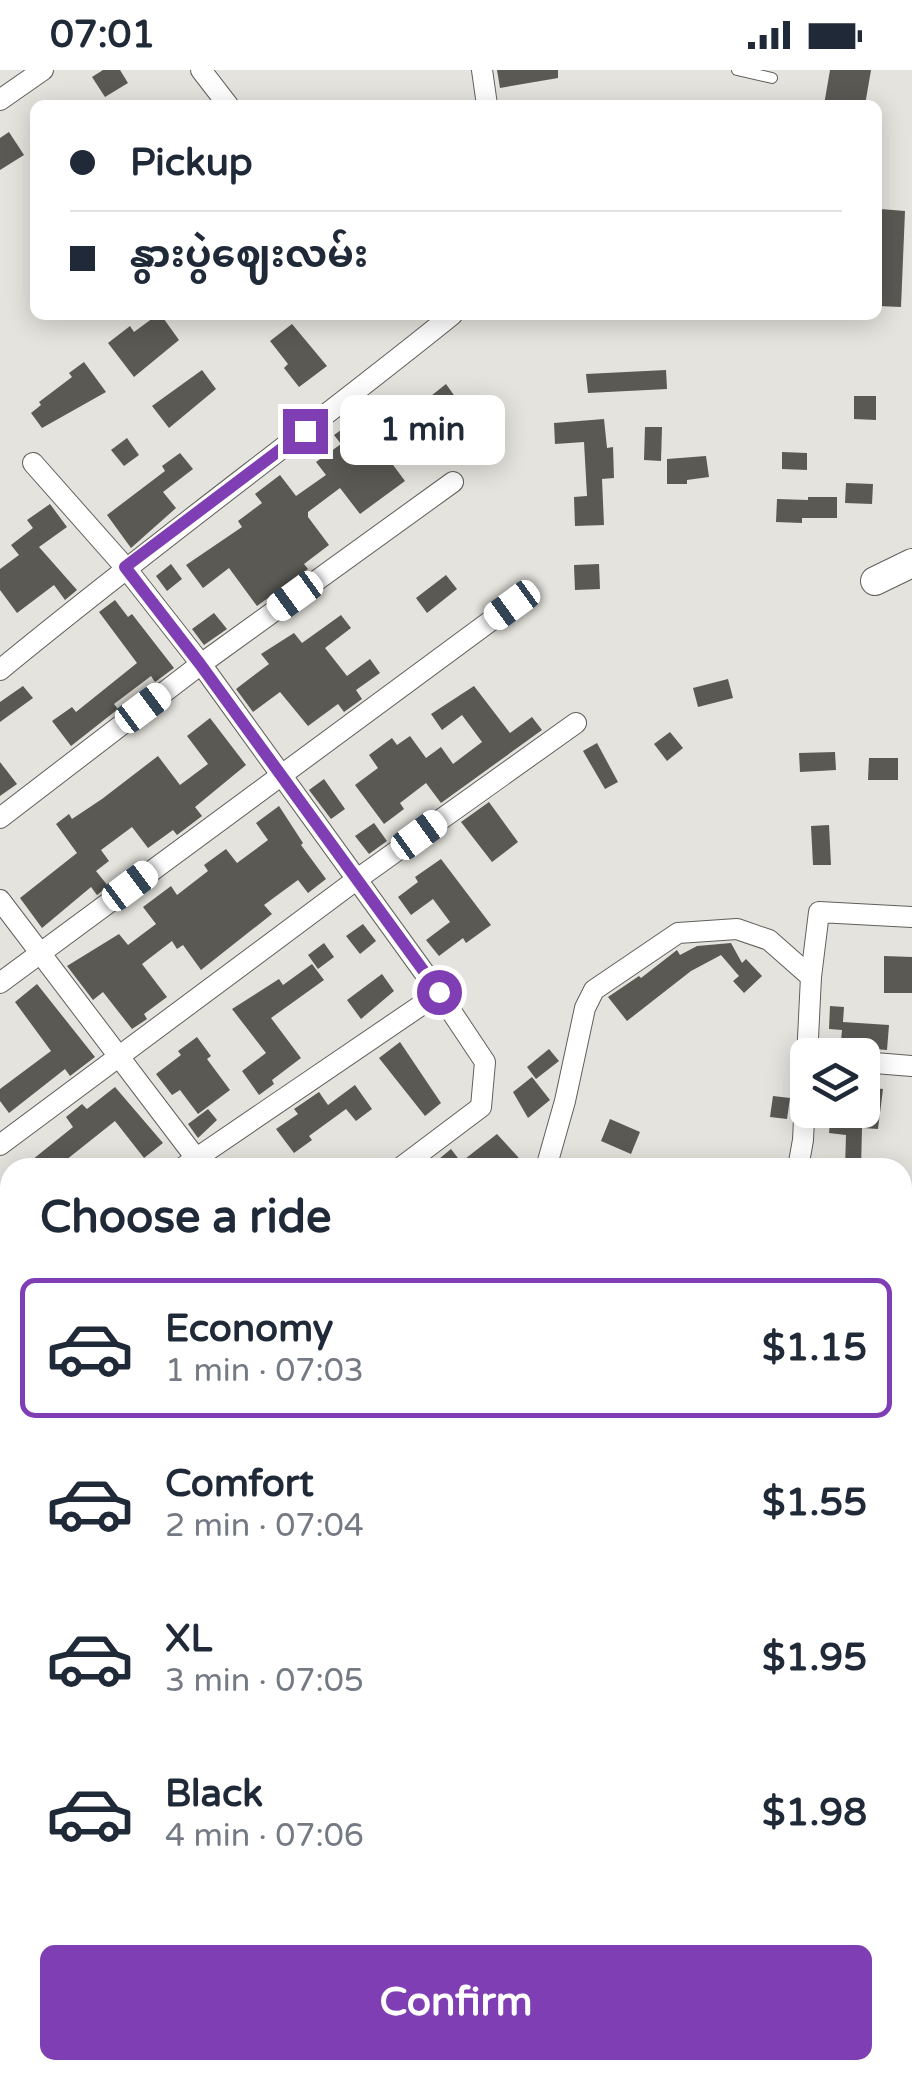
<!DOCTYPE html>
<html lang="en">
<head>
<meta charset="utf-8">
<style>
  :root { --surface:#fff; --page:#f2f2f3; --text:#1f2937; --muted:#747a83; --line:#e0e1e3; --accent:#7f3eb3 }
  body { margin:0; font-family:"Varela Round","Noto Sans Myanmar",sans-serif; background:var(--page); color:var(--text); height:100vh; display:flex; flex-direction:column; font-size:38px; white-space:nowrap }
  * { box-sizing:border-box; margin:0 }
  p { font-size:32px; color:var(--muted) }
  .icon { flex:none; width:55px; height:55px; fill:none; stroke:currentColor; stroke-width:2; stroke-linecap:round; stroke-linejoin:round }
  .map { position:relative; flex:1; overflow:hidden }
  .side { position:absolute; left:0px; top:1088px; width:912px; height:922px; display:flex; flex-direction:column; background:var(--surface); border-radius:30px 30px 0 0; box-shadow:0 5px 25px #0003 }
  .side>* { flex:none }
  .hud { position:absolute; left:30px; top:30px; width:852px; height:220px; border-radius:15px; box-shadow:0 5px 25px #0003; display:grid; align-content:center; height:220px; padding:0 40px; background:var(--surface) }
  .tools { position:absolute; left:790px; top:968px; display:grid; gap:20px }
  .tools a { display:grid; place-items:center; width:90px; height:90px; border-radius:15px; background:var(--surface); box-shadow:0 5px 25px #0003; font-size:50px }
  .end { position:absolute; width:45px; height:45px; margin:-22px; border:12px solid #7f3eb3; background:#fff; box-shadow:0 0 0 5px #fff }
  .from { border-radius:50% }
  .bubble { position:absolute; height:70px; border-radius:15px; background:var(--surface); box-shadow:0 5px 25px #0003; font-size:32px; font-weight:800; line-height:70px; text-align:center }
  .car { position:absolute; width:30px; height:60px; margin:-30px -15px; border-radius:12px; box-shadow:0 0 8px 2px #0007; background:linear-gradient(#fff 24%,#345 0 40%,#fff 0 76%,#345 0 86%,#fff 0) }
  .hud b { display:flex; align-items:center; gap:35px; height:95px; font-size:38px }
  .hud b+b { border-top:2px solid var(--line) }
  .hud i { width:25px; height:25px; background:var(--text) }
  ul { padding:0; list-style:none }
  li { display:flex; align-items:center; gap:30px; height:140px; margin:0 20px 15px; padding:0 20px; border:5px solid transparent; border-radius:15px }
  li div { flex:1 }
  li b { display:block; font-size:38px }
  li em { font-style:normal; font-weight:800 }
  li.on { border-color:var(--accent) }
  li>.icon { width:90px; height:90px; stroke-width:1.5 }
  h2 { padding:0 40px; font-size:45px; line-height:120px }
  .cta { display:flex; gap:20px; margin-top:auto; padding:20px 40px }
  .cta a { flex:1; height:115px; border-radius:15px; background:var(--accent); color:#fff; font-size:40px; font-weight:800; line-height:115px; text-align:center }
  .status { display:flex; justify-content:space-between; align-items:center; height:70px; padding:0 50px; background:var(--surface); direction:ltr }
  .status svg { height:28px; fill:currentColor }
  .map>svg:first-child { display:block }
</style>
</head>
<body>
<div class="status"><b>07:01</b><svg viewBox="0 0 49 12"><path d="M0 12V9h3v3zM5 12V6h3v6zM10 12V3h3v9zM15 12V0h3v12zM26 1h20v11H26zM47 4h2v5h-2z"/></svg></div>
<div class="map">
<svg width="912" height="2008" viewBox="0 0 912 2008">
  <rect width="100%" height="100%" fill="#e4e3dd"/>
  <!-- building -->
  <g fill="#5a5954">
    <polygon points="103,0 120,0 128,13 105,27 92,7"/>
    <polygon points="497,0 558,0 558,8 500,18"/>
    <polygon points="830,0 871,0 865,35 824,35"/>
    <polygon points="9,62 24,85 0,100 0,68"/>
    <polygon points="880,139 905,141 901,237 878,236"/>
    <polygon points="157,245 161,245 179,270 134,307 108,273 130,256 134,262"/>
    <polygon points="292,254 327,296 299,317 284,298 288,294 270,271"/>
    <polygon points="84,292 106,322 42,358 31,343 41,335 39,332 72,307 69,303"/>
    <polygon points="202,300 216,319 169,358 152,336"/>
    <polygon points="666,300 667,319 588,323 586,304"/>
    <polygon points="446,314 461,335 437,353 422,333"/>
    <polygon points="854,326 876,326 876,350 854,349"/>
    <polygon points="358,348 405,411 360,444 340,418 308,442 308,447 329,475 304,494 308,499 257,536 229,498 203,518 186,495 242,457 238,451 262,433 255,424 280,405 296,426 326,405 316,392 341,374 334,365"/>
    <polygon points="604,349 607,378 613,377 614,408 602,409 604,455 575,456 574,427 587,426 584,372 555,374 554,353"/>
    <polygon points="645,357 662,357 661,391 644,390"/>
    <polygon points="127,368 139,385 124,396 111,380"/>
    <polygon points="782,382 807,383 807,400 782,399"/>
    <polygon points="180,383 193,399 163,422 176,438 131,478 107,445 165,401 162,396"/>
    <polygon points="706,386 709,407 687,410 687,414 667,414 667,389"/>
    <polygon points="846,413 873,414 872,434 845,433"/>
    <polygon points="808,427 837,427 837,448 802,448 802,453 776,452 777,429 808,430"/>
    <polygon points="50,434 67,457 39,477 77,520 65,530 54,515 17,543 0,520 0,499 19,485 11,475 33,458 27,450"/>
    <polygon points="171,494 182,509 167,521 156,506"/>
    <polygon points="599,494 600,519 575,520 574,495"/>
    <polygon points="446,505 457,519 427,543 416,528"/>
    <polygon points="115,530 128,547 132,544 174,598 155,612 151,606 114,634 118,639 71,676 52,651 72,637 76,642 137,593 99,542"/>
    <polygon points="214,543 227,559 204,575 192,559"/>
    <polygon points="341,545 351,558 325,578 347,606 370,589 380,603 356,620 362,629 344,642 338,634 308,656 280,622 253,642 236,619 269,594 261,584 294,563 302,573"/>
    <polygon points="728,609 733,628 698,637 693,618"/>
    <polygon points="23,616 33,628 0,652 0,632"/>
    <polygon points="474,616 510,663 532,647 542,660 441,733 426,713 400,733 404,739 384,754 355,715 378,698 369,685 392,668 397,675 410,666 426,688 441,677 453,694 482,672 462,645 442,660 431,644"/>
    <polygon points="210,648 246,695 195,737 202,746 177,765 173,760 148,778 132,757 101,780 109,791 96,801 108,816 97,825 91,817 42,858 20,828 77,783 56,754 69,744 72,749 102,729 158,686 180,715 208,694 187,666"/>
    <polygon points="670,662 683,678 667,691 654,674"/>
    <polygon points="597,673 618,712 605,719 583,681"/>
    <polygon points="835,682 836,700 800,702 799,683"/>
    <polygon points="869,688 898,688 898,710 868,710"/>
    <polygon points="0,692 17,714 0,726"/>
    <polygon points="324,709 345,739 331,749 309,720"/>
    <polygon points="489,732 518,772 492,792 461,752"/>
    <polygon points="279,736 303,773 301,775 326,809 308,823 298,810 264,835 272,844 201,900 183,875 177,879 172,871 142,894 167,927 144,944 147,949 132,959 103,922 93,930 67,896 119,864 128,875 156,854 143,837 171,816 177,825 208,801 204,795 226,779 237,793 268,770 256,753"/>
    <polygon points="374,753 387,771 369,784 355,766"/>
    <polygon points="829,755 831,795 813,795 811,756"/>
    <polygon points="441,789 491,855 466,873 463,868 439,886 426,870 450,852 433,829 411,845 398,827 418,812 415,807"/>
    <polygon points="363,854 376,871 360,884 346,866"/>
    <polygon points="324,873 334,887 318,899 308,885"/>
    <polygon points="731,873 742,893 746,889 762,906 744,923 733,911 739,906 721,885 691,901 627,951 608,927 639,906 641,908 677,880 680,885 697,876"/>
    <polygon points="884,886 912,887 912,923 884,923"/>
    <polygon points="312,894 324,910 271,948 301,988 272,1010 274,1014 259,1025 242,1001 266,983 232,939 279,909 283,915"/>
    <polygon points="382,904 394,921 361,949 347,930"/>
    <polygon points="37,914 95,987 70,1006 65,999 9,1043 0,1031 0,1019 51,981 15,932"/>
    <polygon points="830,936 844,937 843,952 889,955 887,980 863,978 840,981 842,960 829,959"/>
    <polygon points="197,967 211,986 207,989 230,1020 198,1044 180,1020 172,1025 156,1004 181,985 178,981"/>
    <polygon points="400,972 441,1033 425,1046 379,988"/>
    <polygon points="549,979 559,991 536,1009 527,997"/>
    <polygon points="532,1007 550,1030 528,1048 513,1022"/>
    <polygon points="355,1015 372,1039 356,1051 346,1039 309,1066 312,1070 294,1083 276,1059 298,1044 294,1039 319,1022 328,1035"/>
    <polygon points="115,1017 163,1073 144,1088 115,1051 56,1098 22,1098 73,1057 66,1047 82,1034 87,1039"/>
    <polygon points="862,1017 883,1019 878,1059 862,1058 861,1098 845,1098 846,1065 829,1063 831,1040 862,1040"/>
    <polygon points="773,1026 790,1028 787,1049 770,1047"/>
    <polygon points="208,1039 217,1050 198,1068 188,1054"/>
    <polygon points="610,1049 640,1062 631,1084 601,1071"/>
    <polygon points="497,1064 528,1098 506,1098 498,1088 486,1098 428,1098 451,1079 461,1092"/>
  </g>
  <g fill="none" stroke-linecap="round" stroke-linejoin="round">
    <defs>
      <polyline id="lane" points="737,0 772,8"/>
      <g id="street">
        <polyline points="201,0 228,35"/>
        <polyline points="482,0 487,35"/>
        <polyline points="0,30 43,0"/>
        <polyline points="33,393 125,497 201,594 439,923"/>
        <path d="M0,600C148,478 303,365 452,245"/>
        <polyline points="0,748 201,594 453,412"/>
        <polyline points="0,830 202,1096"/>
        <polyline points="811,907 819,842 912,847"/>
        <polyline points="0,913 512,535"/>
        <polyline points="862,992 912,996"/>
        <polyline points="0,1075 356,810 576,653"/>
        <polyline points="182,1098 439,923 485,992 481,1037 400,1098"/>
        <polyline points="546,1098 565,1031 585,938 594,920 678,863 737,859 769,870 811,907 803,1070 798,1098"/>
        <polyline points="902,1172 912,1173"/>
        <polyline points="0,1235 10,1227"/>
        <polyline points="902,1331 912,1332"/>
        <polyline points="0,1333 10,1347"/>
        <polyline points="902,1501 912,1503"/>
        <polyline points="902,1662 912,1662"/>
        <polyline points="902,1792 912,1790"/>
        <polyline points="0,1822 10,1832"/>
        <polyline points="902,1935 912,1933"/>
        <polyline points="124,2008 133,2000"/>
        <polyline points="590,2008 601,2000"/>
        <polyline points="759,2008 762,2000"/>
      </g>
      <polyline id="secondary" points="875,511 912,493"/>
    </defs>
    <!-- lane casing -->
    <use href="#lane" stroke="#605f5a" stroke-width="12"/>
    <!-- street casing -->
    <use href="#street" stroke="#605f5a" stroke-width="22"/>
    <!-- secondary casing -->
    <use href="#secondary" stroke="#605f5a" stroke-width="30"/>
    <!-- lane -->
    <use href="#lane" stroke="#fff" stroke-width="10"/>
    <!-- street -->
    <use href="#street" stroke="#fff" stroke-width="20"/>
    <!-- secondary -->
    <use href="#secondary" stroke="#fff" stroke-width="28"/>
  </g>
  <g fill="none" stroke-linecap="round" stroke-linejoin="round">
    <!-- route -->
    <polyline stroke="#7f3eb3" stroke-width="12" points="305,361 125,497 200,594 439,922"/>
  </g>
</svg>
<div class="tools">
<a><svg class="icon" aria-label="layers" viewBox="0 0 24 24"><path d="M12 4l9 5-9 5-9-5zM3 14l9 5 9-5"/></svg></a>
</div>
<i class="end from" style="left:439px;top:922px"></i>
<i class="end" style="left:305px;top:361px"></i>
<div class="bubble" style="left:340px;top:325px;width:165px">1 min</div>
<i class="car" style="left:295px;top:526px;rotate:234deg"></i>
<i class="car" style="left:512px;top:535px;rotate:234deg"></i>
<i class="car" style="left:143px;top:638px;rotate:53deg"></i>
<i class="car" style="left:419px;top:765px;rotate:54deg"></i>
<i class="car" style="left:130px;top:816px;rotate:53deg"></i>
<div class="hud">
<b><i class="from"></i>Pickup</b>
<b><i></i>နွားပွဲဈေးလမ်း</b>
</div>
<section class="side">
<h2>Choose a ride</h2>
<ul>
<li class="on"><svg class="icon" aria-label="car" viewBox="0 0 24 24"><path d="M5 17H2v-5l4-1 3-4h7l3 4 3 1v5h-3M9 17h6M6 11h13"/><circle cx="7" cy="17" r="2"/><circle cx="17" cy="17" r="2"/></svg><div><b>Economy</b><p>1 min · 07:03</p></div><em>$1.15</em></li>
<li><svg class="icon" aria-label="car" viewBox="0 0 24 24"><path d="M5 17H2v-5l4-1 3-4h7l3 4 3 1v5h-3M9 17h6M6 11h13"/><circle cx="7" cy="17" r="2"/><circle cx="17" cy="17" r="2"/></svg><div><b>Comfort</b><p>2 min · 07:04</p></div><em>$1.55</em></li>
<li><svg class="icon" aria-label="car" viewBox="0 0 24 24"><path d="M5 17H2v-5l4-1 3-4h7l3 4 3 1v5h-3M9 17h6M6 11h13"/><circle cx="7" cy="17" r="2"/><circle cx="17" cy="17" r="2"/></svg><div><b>XL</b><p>3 min · 07:05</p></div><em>$1.95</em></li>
<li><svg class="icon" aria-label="car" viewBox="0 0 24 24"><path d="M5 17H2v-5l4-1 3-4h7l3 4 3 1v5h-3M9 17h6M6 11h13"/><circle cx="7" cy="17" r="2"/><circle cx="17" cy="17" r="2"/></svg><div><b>Black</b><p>4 min · 07:06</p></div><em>$1.98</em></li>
</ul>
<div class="cta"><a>Confirm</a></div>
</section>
</div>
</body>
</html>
